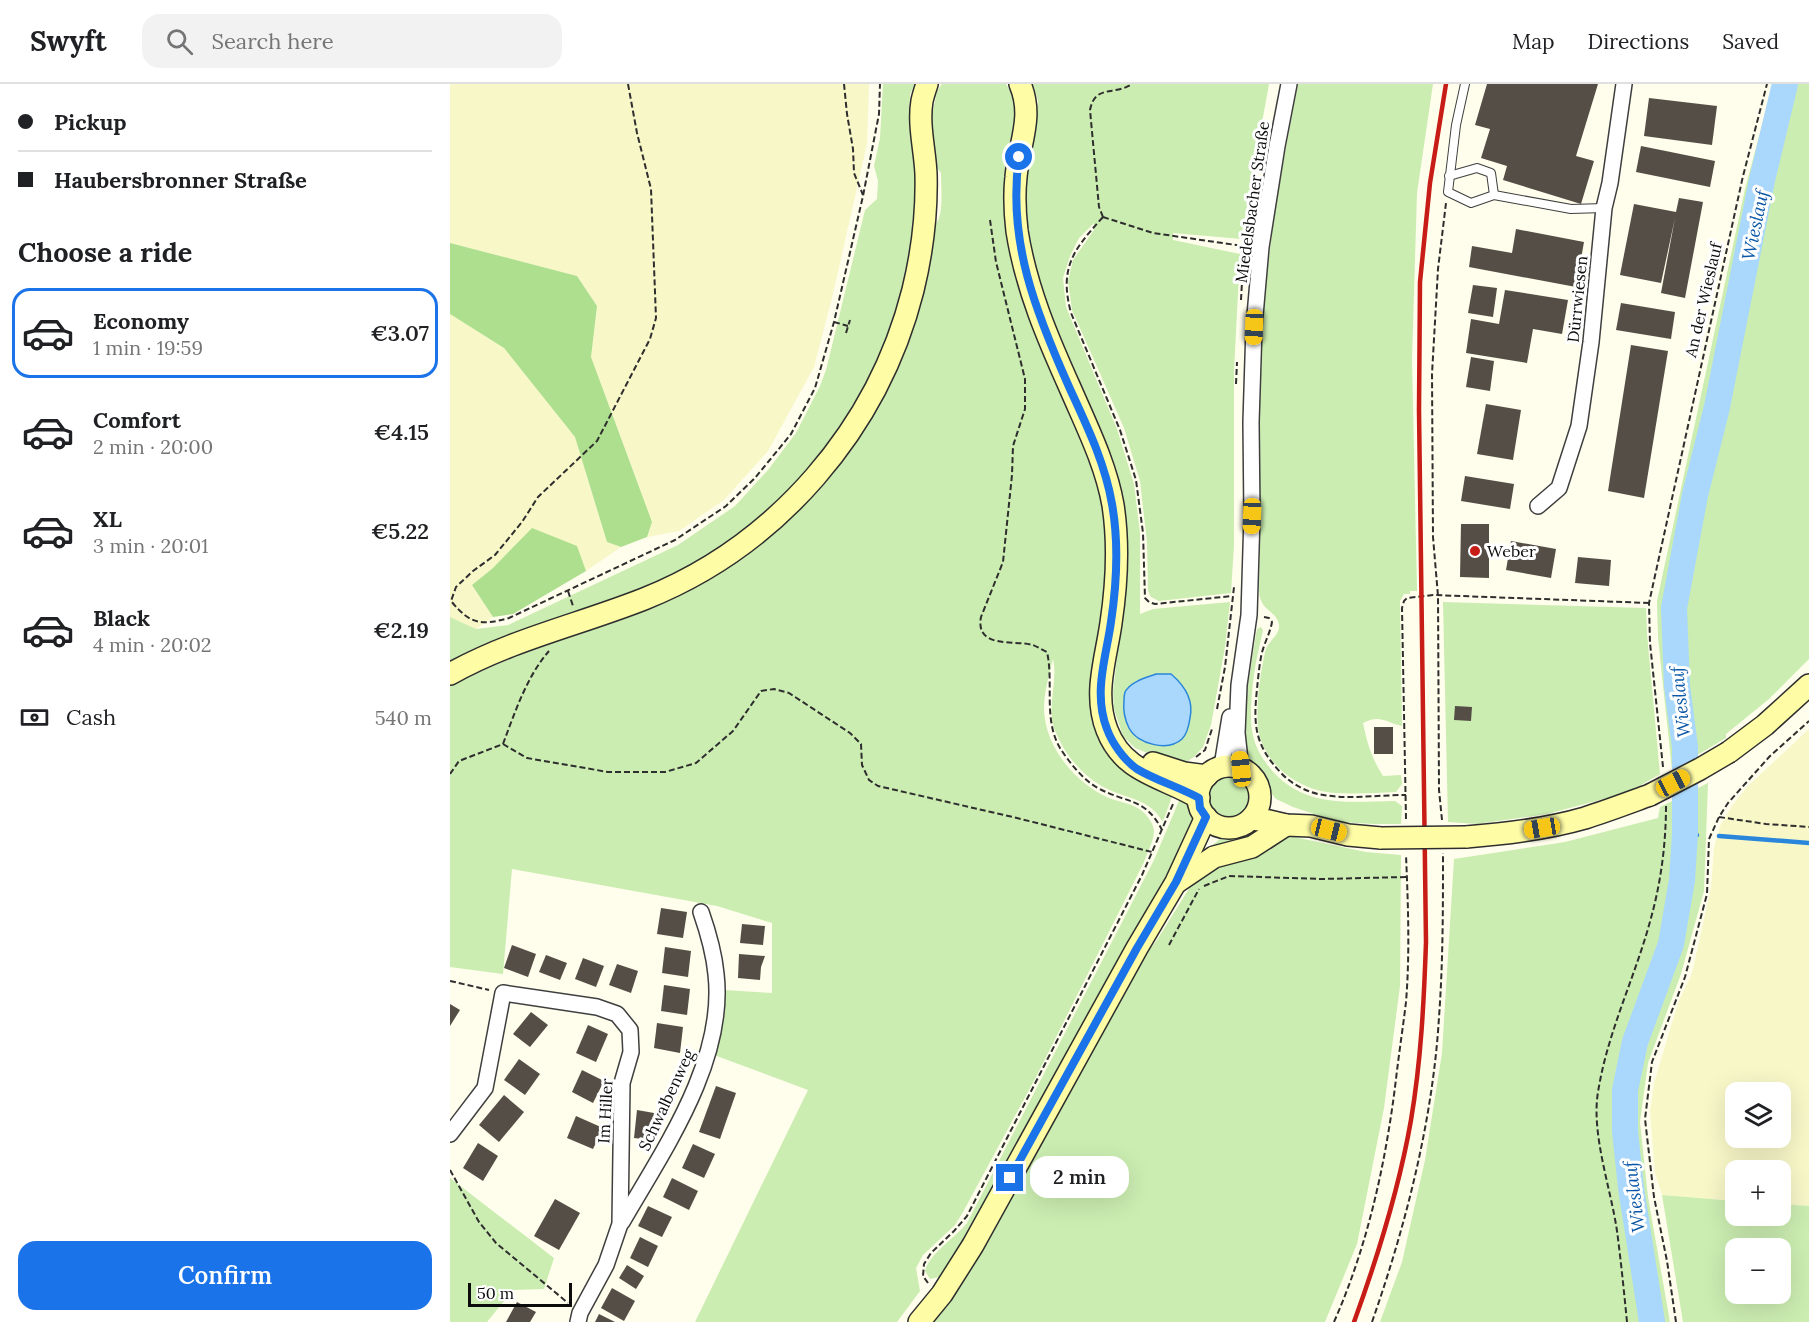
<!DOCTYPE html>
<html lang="en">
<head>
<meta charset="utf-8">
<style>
  :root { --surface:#fff; --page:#f2f2f2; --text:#202124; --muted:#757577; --line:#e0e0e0; --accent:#1a73e8 }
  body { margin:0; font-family:Lora,serif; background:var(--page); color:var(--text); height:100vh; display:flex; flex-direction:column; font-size:22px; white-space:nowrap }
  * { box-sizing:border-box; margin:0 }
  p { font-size:20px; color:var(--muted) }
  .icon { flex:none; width:33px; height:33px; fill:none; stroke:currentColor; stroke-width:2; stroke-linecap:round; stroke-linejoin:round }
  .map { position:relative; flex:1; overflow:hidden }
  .sheet { display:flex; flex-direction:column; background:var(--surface); width:450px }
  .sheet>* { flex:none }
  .top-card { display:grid; align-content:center; height:132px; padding:0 18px; background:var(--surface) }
  .controls { position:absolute; left:1275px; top:998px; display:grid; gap:12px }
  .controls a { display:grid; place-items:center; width:66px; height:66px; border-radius:12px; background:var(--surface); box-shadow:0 6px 24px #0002; font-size:30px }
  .scale { position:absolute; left:18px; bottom:15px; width:104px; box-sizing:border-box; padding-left:6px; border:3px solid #0c0c0c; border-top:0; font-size:16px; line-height:21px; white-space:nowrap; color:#0c0c0c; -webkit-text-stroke:4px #fff; paint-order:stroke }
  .end { position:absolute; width:27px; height:27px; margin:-14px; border:8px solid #1a73e8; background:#fff; box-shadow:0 0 0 3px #fff }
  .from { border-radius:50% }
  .bubble { position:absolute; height:42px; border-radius:18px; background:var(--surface); box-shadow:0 6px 24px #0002; font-size:20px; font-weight:600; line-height:42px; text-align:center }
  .car { position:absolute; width:18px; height:36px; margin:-18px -9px; border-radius:8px; box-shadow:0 0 4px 2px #0007; background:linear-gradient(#f5c518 24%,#345 0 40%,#f5c518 0 76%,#345 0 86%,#f5c518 0) }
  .top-card b { display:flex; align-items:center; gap:21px; height:57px; font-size:22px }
  .top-card b+b { border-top:2px solid var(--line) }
  .top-card i { width:15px; height:15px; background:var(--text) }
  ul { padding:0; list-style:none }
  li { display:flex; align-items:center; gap:18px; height:90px; margin:0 12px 9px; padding:0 6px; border:3px solid transparent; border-radius:18px }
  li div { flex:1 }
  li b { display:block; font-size:22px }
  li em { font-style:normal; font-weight:600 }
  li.selected { border-color:var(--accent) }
  li>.icon { width:54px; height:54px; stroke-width:1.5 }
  h2 { padding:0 18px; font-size:27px; line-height:72px }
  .pay { display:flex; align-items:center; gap:15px; height:66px; padding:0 18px; font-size:22px }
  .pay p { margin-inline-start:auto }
  .primary-button { display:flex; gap:12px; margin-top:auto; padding:12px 18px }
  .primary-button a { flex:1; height:69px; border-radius:18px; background:var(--accent); color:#fff; font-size:24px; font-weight:600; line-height:69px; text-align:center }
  header { display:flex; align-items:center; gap:36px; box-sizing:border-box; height:84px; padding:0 30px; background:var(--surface); border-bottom:2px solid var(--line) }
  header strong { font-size:28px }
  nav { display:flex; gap:33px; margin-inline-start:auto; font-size:21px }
  .search { width:420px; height:54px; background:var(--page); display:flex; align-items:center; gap:15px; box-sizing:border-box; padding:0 21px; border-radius:18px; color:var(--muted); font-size:22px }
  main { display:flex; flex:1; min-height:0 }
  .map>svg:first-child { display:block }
</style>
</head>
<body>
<header>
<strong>Swyft</strong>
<div class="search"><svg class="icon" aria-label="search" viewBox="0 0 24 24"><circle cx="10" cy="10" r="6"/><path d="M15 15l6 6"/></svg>Search here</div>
<nav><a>Map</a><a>Directions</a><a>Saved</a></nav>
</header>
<main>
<section class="sheet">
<div class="top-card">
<b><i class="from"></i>Pickup</b>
<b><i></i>Haubersbronner Straße</b>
</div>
<h2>Choose a ride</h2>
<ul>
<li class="selected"><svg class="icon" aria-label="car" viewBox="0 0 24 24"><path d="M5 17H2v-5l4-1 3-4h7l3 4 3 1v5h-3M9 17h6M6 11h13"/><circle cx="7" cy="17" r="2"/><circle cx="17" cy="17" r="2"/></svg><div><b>Economy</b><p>1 min · 19:59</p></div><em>€3.07</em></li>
<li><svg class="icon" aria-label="car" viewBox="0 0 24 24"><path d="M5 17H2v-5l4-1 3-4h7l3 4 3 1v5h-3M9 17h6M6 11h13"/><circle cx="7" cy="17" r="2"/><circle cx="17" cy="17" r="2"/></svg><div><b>Comfort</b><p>2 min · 20:00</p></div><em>€4.15</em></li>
<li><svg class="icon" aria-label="car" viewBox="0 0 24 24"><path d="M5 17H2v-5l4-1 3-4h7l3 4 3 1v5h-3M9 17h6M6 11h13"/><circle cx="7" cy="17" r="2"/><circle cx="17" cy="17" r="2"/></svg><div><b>XL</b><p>3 min · 20:01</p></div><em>€5.22</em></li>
<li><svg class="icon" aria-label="car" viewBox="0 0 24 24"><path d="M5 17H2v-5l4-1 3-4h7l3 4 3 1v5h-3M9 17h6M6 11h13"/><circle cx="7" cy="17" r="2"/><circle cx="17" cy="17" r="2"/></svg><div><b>Black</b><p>4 min · 20:02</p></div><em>€2.19</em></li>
</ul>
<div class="pay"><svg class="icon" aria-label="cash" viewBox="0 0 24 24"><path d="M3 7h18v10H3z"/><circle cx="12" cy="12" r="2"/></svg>Cash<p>540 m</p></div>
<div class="primary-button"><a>Confirm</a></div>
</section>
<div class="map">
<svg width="1359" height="1238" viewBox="0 0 1359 1238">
  <rect width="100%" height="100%" fill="#fffdeb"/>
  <!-- farmland -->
  <g fill="#f8f7c8" fill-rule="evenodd">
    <polygon points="0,0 419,0 417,60 382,214 364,283 318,367 274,416 229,447 197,453 202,438 141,273 147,222 127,192 0,159"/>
    <polygon points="0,230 54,264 125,353 157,458 171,463 136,487 126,462 43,484 22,501 43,533 26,545 0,533"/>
    <path d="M1359,645V1122L1331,1120L1330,1086H1286L1285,1117L1212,1111L1205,1089L1200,1028L1204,999L1228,919L1242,889L1261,804L1264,764L1270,742L1282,722L1298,702ZM1286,1008H1330V1053H1286Z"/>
  </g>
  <!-- green -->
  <g fill="#cbedb1" fill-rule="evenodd">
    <polygon points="433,0 465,0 460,10 459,39 464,70 467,111 459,190 425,290 376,369 299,446 229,491 0,582 0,533 26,545 58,541 228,461 285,422 318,386 346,349 370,302 376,286 415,126 427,115 428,97 424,82 430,54"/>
    <path d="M492,0H556C572,24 561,57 558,84C556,95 557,106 556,117L647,393L656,434L659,494L640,610L642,636L646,648L659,671L669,680L724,707L714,735L712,737C701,717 681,715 662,707C635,696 614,671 604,644C597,622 608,596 603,575C599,591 594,608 594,625C595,663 625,699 659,714C669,718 685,720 693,728C698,732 704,741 704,747C704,757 697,769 694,778L586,993L513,1128L505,1141L473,1171L466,1184L470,1207L447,1238H245L358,1006L264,971L272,938L274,906L322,909V839L267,822L62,785L53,890L0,883V602C53,576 107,555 163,534C189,524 218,516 243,503C346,453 429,346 464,239C471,220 475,201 478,182C479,170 479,156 483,146C484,141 488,138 489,134C493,123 491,101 491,89L484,80L481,36L487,7Z"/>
    <path d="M583,0H819L791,155L723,149V156L790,170L784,287V461L781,509L709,517L701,513L698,507L697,458L690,397L674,344L622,226L618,197L623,176L644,146V139L629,154L620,172L613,194L616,223L667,345L684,400L690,449V530L703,525L780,518L775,563L761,641L753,663L744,673L730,682L685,664L673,652L664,625L663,608L669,556L675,447L585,196L573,135L574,86L585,46L588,17ZM687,596L706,660L692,657L680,646L673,625L675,608Z"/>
    <path d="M848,0H983L967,109L962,275L967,507H960V510H954L950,517L952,642C936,638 929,630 913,639C917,659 922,675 933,692L951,691L952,700L946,708C926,709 906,710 886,709C849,707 813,681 808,643C806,626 809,600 812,583C814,576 814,567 818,561C822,555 830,549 829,541C827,526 810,528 809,507C811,421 807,334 812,248C817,164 832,82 848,0Z"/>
    <polygon points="1323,0 1359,0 1359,575 1319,615 1276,650 1276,654 1222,686 1208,554 1207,517 1295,105"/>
    <polygon points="993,518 1196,524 1197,550 1210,690 1186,704 1161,713 1097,730 1027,740 998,738"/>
    <path d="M811,543L813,546C812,552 810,558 809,564C804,585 801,610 801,632C801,650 805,664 816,679C849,724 895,718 945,717L952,722L951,740H924L888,738L843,723L826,715L821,709L809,687L797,674L793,633L806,550L807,545Z"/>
    <circle cx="779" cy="713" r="21"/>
    <polygon points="1258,699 1254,807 1231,890 1198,979 1190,1038 1198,1113 1220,1238 930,1238 952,1178 975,1076 992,969 1004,775 1115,758 1208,734 1210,723"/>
    <path d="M731,712C744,721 746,733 742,748L524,1144L494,1190L489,1193L480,1195L475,1187C479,1170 505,1154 517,1139L704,776Z"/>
    <polygon points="816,742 808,753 759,764 771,754"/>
    <polygon points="839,752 916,768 951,771 950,902 934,1024 907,1160 875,1238 478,1238 685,883 707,856 740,803 751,791 764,782"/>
    <polygon points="0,1094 104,1174 94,1205 63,1206 37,1238 0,1238"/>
    <path d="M1212,1111L1285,1117L1286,1131H1330L1331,1120L1359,1122V1238H1233ZM1286,1164H1330V1209H1286Z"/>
  </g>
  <!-- forest -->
  <g fill="#addf8e">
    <polygon points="0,159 127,192 147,222 141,273 202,438 197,453 171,463 157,458 125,353 54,264 0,230"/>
    <polygon points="82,444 127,462 136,487 63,530 43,533 22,501 43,484"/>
  </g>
  <!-- water -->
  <path fill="#aad7fc" stroke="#2a86da" stroke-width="1.5" d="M706,590H721C734,601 744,616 740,634C739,641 737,650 732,655C718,668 687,660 679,644C675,636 673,626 674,617C674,614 674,611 675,608C681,597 696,594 706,590Z"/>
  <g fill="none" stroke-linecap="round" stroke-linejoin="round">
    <!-- stream -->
    <g stroke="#2a86da" stroke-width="4.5">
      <polyline points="1235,750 1247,751"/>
      <polyline points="1269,752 1359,759"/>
    </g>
    <!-- river -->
    <polyline stroke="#aad7fc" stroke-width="26" points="1202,1238 1181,1104 1175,1047 1175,1006 1185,958 1221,860 1232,796 1235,750 1235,663 1227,602 1224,524 1245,411 1267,323 1312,96 1335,0"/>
  </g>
  <!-- building -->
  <g fill="#554e47">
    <polygon points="1037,0 1148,0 1126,72 1144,77 1131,120 1053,96 1057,82 1031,74 1040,45 1025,41"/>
    <polygon points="1199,14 1267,22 1262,61 1194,52"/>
    <polygon points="1191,62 1265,77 1260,103 1186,88"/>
    <polygon points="1229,114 1253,118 1235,214 1211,209 1225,134 1211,199 1170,191 1184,120 1226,128"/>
    <polygon points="1066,145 1134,158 1126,203 1019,183 1022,162 1062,169"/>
    <polygon points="1023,201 1047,204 1043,233 1018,229"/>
    <polygon points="1055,206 1118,216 1112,250 1083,245 1077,279 1016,269 1021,235 1049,240"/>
    <polygon points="1171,219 1225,228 1221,255 1166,246"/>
    <polygon points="1181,261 1218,267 1194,414 1158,407"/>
    <polygon points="1021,273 1044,277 1040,307 1016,303"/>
    <polygon points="1036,320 1071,326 1063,376 1027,370"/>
    <polygon points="1015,392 1064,400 1060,425 1011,417"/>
    <polygon points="1011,440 1039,440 1039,494 1010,493"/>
    <polygon points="1061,457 1106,465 1101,494 1056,486"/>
    <polygon points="1128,473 1161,476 1159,502 1125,499"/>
    <polygon points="1005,622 1022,623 1021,637 1004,636"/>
    <rect x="924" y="643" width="19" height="27"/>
    <polygon points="211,824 237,828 233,854 207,850"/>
    <polygon points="292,840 315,842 313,861 290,859"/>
    <polygon points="62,861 86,870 78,893 54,884"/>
    <polygon points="215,863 241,867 238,893 212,889"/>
    <polygon points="289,870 315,872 311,883 310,896 288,894"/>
    <polygon points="96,871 117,879 110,896 89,888"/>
    <polygon points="133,874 154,882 146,903 125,895"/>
    <polygon points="167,880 188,887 181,909 159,901"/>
    <polygon points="214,901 240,905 237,931 211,927"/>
    <polygon points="0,920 10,926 0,942"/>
    <polygon points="81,928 98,941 80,963 63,950"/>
    <polygon points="207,939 233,943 230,969 204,964"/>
    <polygon points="138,941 158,950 146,978 126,969"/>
    <polygon points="69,975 90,990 75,1011 54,996"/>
    <polygon points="132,986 154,997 143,1019 122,1008"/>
    <polygon points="266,1002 286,1009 270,1055 249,1048"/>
    <polygon points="54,1011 74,1028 49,1058 29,1041"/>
    <polygon points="187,1026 204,1029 201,1056 184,1054"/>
    <polygon points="126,1032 153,1044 143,1065 117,1054"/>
    <polygon points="28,1059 48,1072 33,1097 13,1084"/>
    <polygon points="243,1060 265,1070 254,1094 232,1084"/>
    <polygon points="222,1094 248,1107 239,1126 213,1113"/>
    <polygon points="105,1115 130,1129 109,1166 84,1152"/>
    <polygon points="198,1122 222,1133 212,1153 188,1142"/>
    <polygon points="190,1153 208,1162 198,1183 180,1174"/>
    <polygon points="177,1181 194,1192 186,1205 169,1194"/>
    <polygon points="162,1204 185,1217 174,1237 151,1224"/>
    <polygon points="67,1218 86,1228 80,1238 56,1238"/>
    <polygon points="149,1230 165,1238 145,1238"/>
  </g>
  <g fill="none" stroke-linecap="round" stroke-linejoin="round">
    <defs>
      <g id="lane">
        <polyline points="1015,0 1006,41 998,108 1021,119 1044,111 1121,125 1154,124"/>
        <polyline points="999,92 1027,84 1041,89 1044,111"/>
      </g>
      <g id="street">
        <polyline points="1088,422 1109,404 1129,342 1141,258 1154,124 1160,99 1174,0"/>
        <polyline points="768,685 773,676 780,633"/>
        <polyline points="791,685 787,649 789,601 799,531 802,432 801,338 804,243 811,163 827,62 839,0"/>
        <polyline points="0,1050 35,1004 53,909 147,923 167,930 180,946 181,968 172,999 170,1140 156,1181 130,1229 128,1238"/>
        <path d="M172,1138C214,1065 276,977 266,890C264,869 258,848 251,828"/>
      </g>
      <g id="secondary">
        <path d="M570,0C584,33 569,59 566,93C564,111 565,130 567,147C576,204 598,255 621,306C637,343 656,381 663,421C669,460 667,499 661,539C656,575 643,610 657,646C674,690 713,692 749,714"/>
        <path d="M0,590C63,555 128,541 194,515C327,462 428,345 463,206C472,169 477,128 476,90C475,66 468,41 472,17C473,12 475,6 477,0"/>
        <polyline points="1279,668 1315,641 1359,601"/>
        <polyline points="703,679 734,689 757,692"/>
        <circle cx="779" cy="713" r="31"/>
        <polyline points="801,735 819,737 836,741 861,742 898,751 931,754"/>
        <path d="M1016,753C1056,750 1097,745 1135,734C1157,727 1178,719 1200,711"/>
        <polyline points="727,798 764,773 802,763 836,741"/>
        <polyline points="469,1238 492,1210 523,1161 687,864 726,798 756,733"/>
      </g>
    </defs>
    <!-- lane casing -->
    <use href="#lane" stroke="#3f3f3f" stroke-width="10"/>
    <!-- street casing -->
    <use href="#street" stroke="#3f3f3f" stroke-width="18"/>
    <!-- secondary casing -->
    <use href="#secondary" stroke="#2e2e2e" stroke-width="24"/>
    <!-- path -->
    <g stroke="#2e2e2e" stroke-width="2" stroke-dasharray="6 3" stroke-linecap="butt">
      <path d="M178,0L187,49L201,105L206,234L200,255L147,357L88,413L72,438L45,471L23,487L6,503L1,517C20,540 30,542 59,534L225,456L276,422L305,394L341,350L365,304L384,238L413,112L429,30L430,0"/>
      <polyline points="394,0 397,30 403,65 404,89 413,111"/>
      <path d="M653,133C623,166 609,184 621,229L670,346L686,396L693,449L695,514L699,518L705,520L782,512"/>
      <path d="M653,133L649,123L640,26C645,0 664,12 682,0"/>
      <polyline points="653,133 703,149 793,162"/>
      <path d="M540,136L546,178L575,295V325L563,362L562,391L553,478L531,533C525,565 564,556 583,561C588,563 592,566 597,568C604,599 593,635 610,664C619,678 633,696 648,704C677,720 695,713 712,746"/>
      <polyline points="791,216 794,162 806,97"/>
      <polyline points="384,238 398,242"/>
      <polyline points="396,249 400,236"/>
      <polyline points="786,300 787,278"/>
      <polyline points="118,507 123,522"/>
      <path d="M814,533L819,534L822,538C820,550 813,561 811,573C809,584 808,595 807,605C803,642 805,662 832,690C842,700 855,707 868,710C896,716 927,711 956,711"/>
      <polyline points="767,625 775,583 784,503"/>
      <polyline points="53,660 77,674 158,688 215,688 246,679 283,647 311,607 324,605 339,609 400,649 411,660 412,681 419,696 428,702 567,734 702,768"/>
      <polyline points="746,673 755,666 762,645"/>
      <polyline points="1213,683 1200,559 1199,519 1293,92 1317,0"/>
      <path d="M0,690L9,677L53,660C65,628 77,592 99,567"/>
      <polyline points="1269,733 1316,740 1359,743"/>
      <polyline points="956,735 952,524 954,517 957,514 983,511 1199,519"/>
      <polyline points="992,736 989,706 988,512 983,453 982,290 988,185 996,119"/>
      <polyline points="754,802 779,792 872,795 956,793"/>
      <polyline points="719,861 749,805"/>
      <polyline points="0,897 39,906"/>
      <polyline points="0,1086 29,1138 46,1159 118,1219"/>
      <polyline points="478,1199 473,1192 474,1180 481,1169 504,1147 517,1132 692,791 723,720"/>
      <path d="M884,1238C918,1161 936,1078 946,995C949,969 953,943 956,918C960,869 958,819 956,771"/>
      <path d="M922,1238C956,1141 983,1035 989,933C993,879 993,823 993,769"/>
      <path d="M1177,1238C1174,1208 1171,1177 1167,1147C1161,1105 1141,1050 1148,1008C1158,946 1185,894 1201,834C1211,798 1216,759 1216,722"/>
      <polyline points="1226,1238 1217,1177 1204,1113 1195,1035 1202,978 1235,893 1257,810 1259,755 1269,733 1278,719 1320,672 1359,637"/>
    </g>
    <!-- lane -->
    <use href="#lane" stroke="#fff" stroke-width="8"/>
    <!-- street -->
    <use href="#street" stroke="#fff" stroke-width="15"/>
    <!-- secondary -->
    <use href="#secondary" stroke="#fffca6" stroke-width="21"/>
    <!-- rail -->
    <path stroke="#c81c17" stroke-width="4.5" d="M904,1238C928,1172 949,1105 961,1036C971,977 974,917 976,858L969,326L970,198L980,99L996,0"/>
    <defs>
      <g id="secondary-bridge">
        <polyline points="1200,711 1250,685 1279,668"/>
        <polyline points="931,754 1016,753"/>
      </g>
    </defs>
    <!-- secondary-bridge casing -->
    <use href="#secondary-bridge" stroke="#2e2e2e" stroke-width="24" stroke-linecap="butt"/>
    <!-- secondary-bridge -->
    <use href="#secondary-bridge" stroke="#fffca6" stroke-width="21"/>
  </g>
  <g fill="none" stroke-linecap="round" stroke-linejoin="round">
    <!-- route -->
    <path stroke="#1a73e8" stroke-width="8" d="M560,1094L687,864L726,798L756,733L750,724L749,714C729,703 705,696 687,685C674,676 662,659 657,645C643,609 656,574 661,538C667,498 669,459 662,420C655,379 637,342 620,305C586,229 557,157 569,73"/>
  </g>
  <!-- markers -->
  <circle fill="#c81c17" stroke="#fff" stroke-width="2" cx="1025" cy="467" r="6"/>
  <g text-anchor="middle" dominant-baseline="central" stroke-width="6" stroke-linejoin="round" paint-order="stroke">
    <!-- street labels -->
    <g font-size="16" fill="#0c0c0c" stroke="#fff">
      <text transform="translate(802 118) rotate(-82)">Miedelsbacher Straße</text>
      <text transform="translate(1127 215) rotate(-84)">Dürrwiesen</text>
      <text transform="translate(1253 216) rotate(-77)">An der Wieslauf</text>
      <text transform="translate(216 1016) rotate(-65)">Schwalbenweg</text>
      <text transform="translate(155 1027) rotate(-87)">Im Hiller</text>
    </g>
    <!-- poi labels -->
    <g font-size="16" fill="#0c0c0c" stroke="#fff" text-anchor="start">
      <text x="1037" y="467">Weber</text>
    </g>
    <!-- water labels -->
    <g font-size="18" font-style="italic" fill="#0a57a8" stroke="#fff">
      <text transform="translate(1305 141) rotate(-78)">Wieslauf</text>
      <text transform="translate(1230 618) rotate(-96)">Wieslauf</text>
      <text transform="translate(1184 1113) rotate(-97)">Wieslauf</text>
    </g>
  </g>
</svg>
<div class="controls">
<a><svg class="icon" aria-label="layers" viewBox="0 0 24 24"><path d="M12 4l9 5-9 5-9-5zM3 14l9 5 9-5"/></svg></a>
<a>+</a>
<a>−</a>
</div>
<div class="scale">50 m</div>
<i class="end from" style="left:569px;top:73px"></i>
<i class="end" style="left:560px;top:1094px"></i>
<div class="bubble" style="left:580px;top:1072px;width:99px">2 min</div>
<i class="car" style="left:804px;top:243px;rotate:182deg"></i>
<i class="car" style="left:802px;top:432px;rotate:182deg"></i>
<i class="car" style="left:791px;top:685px;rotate:354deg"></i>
<i class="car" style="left:1223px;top:699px;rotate:62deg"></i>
<i class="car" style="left:1092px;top:744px;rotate:261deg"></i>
<i class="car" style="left:879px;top:746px;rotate:104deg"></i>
</div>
</main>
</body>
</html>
